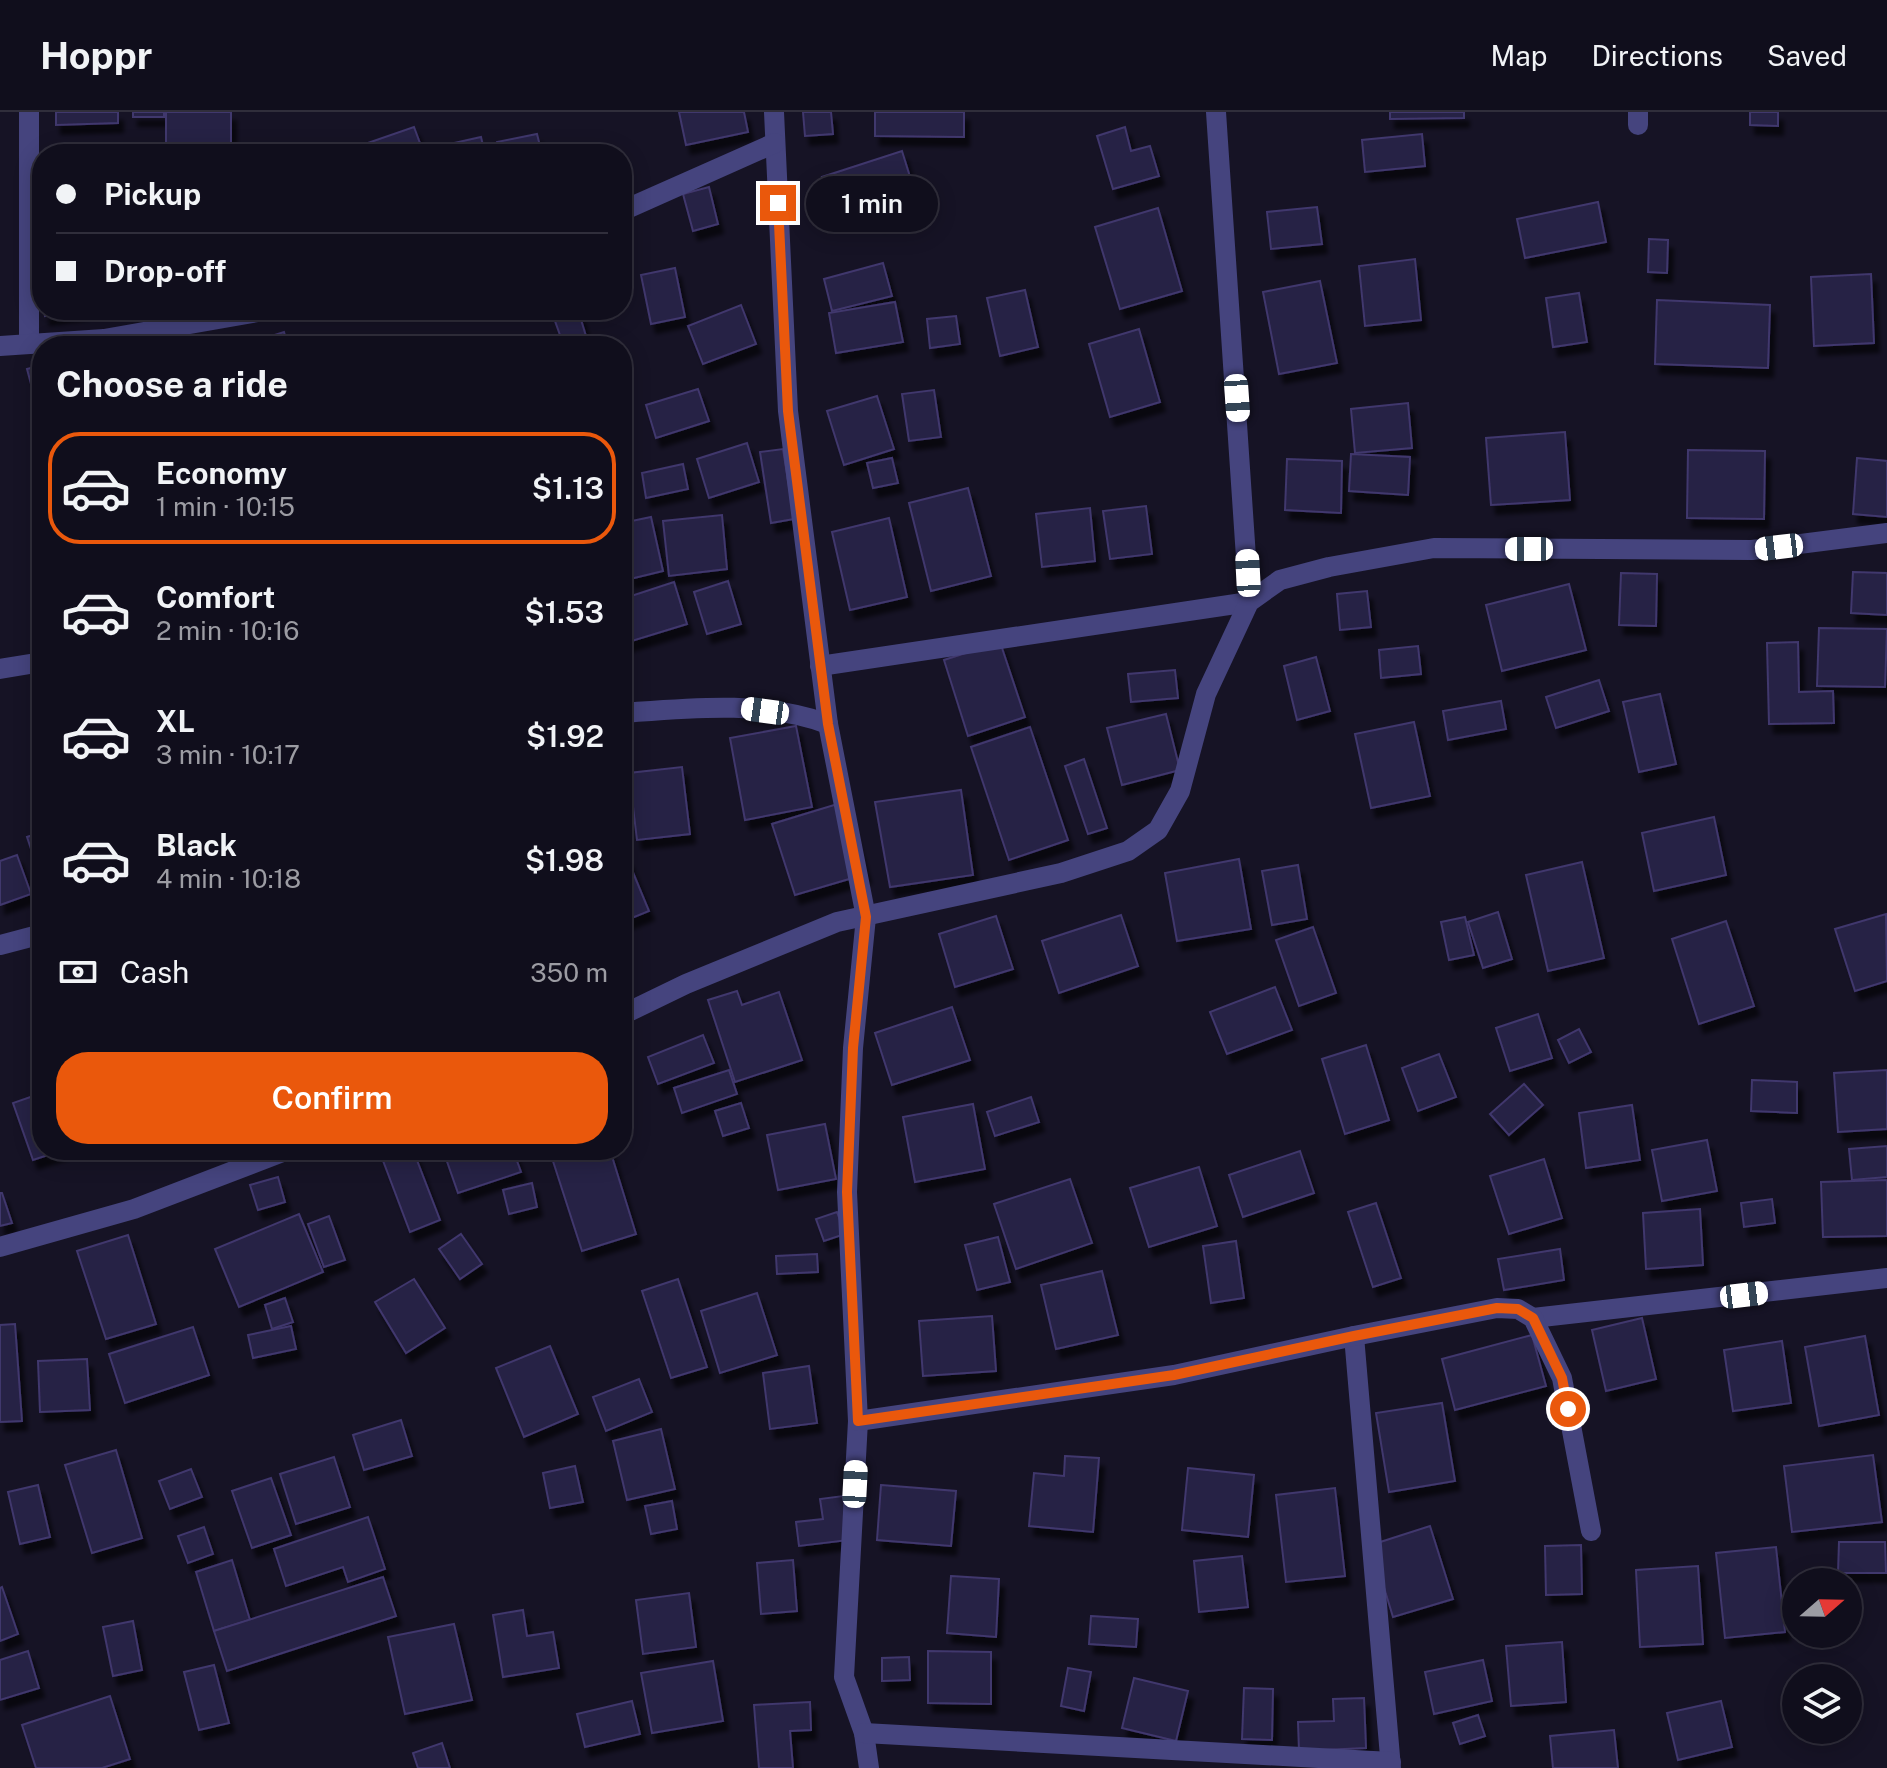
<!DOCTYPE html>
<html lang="en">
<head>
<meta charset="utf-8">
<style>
  :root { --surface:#100e1c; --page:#191725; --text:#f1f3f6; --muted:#9c9ca3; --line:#302e3b; --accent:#ea580c }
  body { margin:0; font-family:"Public Sans",sans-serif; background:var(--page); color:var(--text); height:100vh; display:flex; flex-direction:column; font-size:30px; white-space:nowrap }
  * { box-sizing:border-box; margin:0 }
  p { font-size:26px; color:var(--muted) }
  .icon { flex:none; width:44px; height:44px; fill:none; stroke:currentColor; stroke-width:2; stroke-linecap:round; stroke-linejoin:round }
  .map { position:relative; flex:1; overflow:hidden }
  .drawer { position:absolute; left:32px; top:224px; width:600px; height:824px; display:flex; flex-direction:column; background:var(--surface); border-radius:32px; box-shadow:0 4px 20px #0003,0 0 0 2px var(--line) }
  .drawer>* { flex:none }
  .banner { position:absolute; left:32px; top:32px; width:600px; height:176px; border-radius:32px; box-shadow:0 4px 20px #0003,0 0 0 2px var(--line); display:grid; align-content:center; height:176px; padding:0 24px; background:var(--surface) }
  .needle { width:52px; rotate:70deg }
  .buttons { position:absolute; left:1782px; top:1456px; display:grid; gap:16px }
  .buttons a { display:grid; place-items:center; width:80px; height:80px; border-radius:50%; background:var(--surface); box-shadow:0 4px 20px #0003,0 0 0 2px var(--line); font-size:40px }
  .end { position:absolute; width:36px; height:36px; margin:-18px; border:10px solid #ea580c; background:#fff; box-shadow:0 0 0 4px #fff }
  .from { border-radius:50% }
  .bubble { position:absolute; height:56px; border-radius:28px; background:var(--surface); box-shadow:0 4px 20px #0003,0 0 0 2px var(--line); font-size:26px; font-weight:600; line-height:56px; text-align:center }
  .car { position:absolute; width:24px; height:48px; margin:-24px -12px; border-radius:10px; box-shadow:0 0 6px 2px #0007; background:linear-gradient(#fff 24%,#345 0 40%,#fff 0 76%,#345 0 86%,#fff 0) }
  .banner b { display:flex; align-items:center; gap:28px; height:76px; font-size:30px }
  .banner b+b { border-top:2px solid var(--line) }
  .banner i { width:20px; height:20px; background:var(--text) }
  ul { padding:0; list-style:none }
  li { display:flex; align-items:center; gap:24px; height:112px; margin:0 16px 12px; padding:0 8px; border:4px solid transparent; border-radius:32px }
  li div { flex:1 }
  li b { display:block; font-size:30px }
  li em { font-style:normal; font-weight:600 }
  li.active { border-color:var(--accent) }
  li>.icon { width:72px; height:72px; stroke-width:1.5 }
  h2 { padding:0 24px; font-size:36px; line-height:96px }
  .pay { display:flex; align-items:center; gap:20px; height:88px; padding:0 24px; font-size:30px }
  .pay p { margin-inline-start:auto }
  .button { display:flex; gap:16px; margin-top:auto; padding:16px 24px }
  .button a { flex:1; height:92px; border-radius:32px; background:var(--accent); color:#fff; font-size:32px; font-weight:600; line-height:92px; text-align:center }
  header { display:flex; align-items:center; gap:48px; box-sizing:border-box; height:112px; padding:0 40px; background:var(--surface); border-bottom:2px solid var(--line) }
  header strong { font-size:38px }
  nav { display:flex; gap:44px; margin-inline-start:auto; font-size:28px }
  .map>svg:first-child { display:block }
</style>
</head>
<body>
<header>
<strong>Hoppr</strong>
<nav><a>Map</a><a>Directions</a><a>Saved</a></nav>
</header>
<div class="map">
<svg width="1887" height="1656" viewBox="0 0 1887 1656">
  <defs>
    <filter id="shadow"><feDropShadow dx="5" dy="9" stdDeviation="2" flood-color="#0009"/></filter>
  </defs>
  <rect width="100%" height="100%" fill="#161325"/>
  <!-- building -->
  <g fill="#272144" stroke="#40376d" stroke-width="2" filter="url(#shadow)">
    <polygon points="56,0 118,0 118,11 56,13"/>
    <rect x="133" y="0" width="31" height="5"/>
    <polygon points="166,0 231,0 231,36 166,37"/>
    <polygon points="679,0 744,0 748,20 686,33"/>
    <polygon points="803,0 831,0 833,22 805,24"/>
    <polygon points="875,0 964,0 964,25 875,24"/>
    <polygon points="1390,0 1464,0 1464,6 1390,7"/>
    <polygon points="1750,0 1778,0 1778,14 1750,13"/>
    <polygon points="414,15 424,42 336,42"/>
    <polygon points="1125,15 1131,39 1150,34 1159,64 1113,77 1097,24"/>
    <polygon points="537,22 542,42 499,42 497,30"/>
    <polygon points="1422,22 1425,54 1365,60 1362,28"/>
    <polygon points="481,25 485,42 456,42 454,31"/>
    <polygon points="902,39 920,97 879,110 874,93 836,106 822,65"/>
    <polygon points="709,75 718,112 693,119 683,82"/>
    <polygon points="1598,90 1606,130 1525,146 1517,107"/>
    <polygon points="1317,95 1322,132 1271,137 1267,100"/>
    <polygon points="1158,96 1182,179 1120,197 1095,115"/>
    <polygon points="1649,127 1668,128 1667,161 1648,160"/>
    <polygon points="1415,147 1421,208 1365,214 1359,154"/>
    <polygon points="883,151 892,184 832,199 824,167"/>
    <polygon points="675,156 685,205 651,212 641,163"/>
    <polygon points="1871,162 1874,231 1814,234 1811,165"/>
    <polygon points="1320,169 1337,251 1279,262 1263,180"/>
    <polygon points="1025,178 1038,235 1000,244 987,186"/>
    <polygon points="1579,181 1587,230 1553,235 1546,186"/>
    <polygon points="1657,188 1770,193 1768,256 1655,252"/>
    <polygon points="895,190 903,230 836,241 829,201"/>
    <polygon points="741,193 756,232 703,252 688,214"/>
    <polygon points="44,198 85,198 45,204"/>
    <polygon points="579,201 589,234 564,234 555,209"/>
    <polygon points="956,204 960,232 930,236 927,207"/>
    <polygon points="1139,217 1160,290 1110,305 1089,232"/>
    <polygon points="284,220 288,234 240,234"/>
    <polygon points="490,226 491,234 452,234 452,230"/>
    <polygon points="42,253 42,285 35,287 27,257"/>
    <polygon points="698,277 709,309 656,326 646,293"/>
    <polygon points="934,278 941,325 909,329 902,282"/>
    <polygon points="877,284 894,337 844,353 827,299"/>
    <polygon points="1408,291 1412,336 1355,341 1351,297"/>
    <polygon points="1565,320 1570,388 1491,393 1486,326"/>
    <polygon points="747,331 759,370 709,386 697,347"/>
    <polygon points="783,337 794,407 771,411 760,340"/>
    <polygon points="1688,338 1765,339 1764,407 1687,406"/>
    <polygon points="1351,342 1410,345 1408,383 1349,379"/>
    <polygon points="892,346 898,371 873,376 867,351"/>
    <polygon points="1857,346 1887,349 1887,405 1853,402"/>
    <polygon points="1287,347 1342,349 1341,401 1285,398"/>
    <polygon points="683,352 688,377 646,386 642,361"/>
    <polygon points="968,376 991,464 931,479 909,391"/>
    <polygon points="1146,394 1152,442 1110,447 1103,399"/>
    <polygon points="1090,396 1095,449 1042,455 1036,402"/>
    <polygon points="722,403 727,457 669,464 663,409"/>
    <polygon points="651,405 663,459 630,467 624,444 622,444 622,411"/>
    <polygon points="889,406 907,485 850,498 832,420"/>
    <polygon points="1853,460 1887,461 1887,503 1851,501"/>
    <polygon points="1621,461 1657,462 1656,514 1619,513"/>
    <polygon points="728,469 741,512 707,522 694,480"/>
    <polygon points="674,470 687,512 622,532 622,487"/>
    <polygon points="1569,472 1586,538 1502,559 1486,493"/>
    <polygon points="1367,479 1371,515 1340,518 1337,482"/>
    <polygon points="1819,516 1887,517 1885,575 1817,574"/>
    <polygon points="1000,530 1025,605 968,624 944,548"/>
    <polygon points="1798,530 1799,580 1833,579 1834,611 1769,612 1767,531"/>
    <polygon points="1418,534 1421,562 1381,566 1379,538"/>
    <polygon points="1316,545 1330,599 1297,608 1284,554"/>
    <polygon points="1175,558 1178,586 1131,590 1128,562"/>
    <polygon points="1599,568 1609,599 1556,616 1546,585"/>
    <polygon points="1660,582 1676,652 1639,660 1623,590"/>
    <polygon points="37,587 42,587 42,641"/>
    <polygon points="1501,589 1506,617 1448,628 1443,599"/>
    <polygon points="1166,602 1180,658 1122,673 1107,616"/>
    <polygon points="1414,610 1430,684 1371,696 1355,622"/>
    <polygon points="796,614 812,695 745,708 730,626"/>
    <polygon points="1030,615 1068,728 1009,748 971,635"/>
    <polygon points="1084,647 1107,716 1088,722 1065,654"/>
    <polygon points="682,655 690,722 637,728 629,661"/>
    <polygon points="961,678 973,763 890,775 875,690"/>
    <polygon points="844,690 866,762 795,783 772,712"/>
    <polygon points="1714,705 1726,763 1654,779 1642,721"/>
    <polygon points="42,720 42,770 27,725"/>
    <polygon points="17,743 31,782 0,793 0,749"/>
    <polygon points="627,746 649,799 622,810 622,748"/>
    <polygon points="1239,747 1251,817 1177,829 1165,761"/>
    <polygon points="1582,750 1604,846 1548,859 1526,763"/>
    <polygon points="1298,753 1307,807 1272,813 1262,759"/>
    <polygon points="1498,800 1512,847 1483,856 1468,810"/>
    <polygon points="1886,802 1887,869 1855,879 1835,817"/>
    <polygon points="1121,803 1138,854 1059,881 1042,829"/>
    <polygon points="996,804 1013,857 955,875 939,822"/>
    <polygon points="1465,805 1474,843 1449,848 1441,810"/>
    <polygon points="1726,809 1754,894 1699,912 1672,827"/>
    <polygon points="1313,815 1336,881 1299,894 1276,828"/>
    <polygon points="1275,875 1292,918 1227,942 1210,900"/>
    <polygon points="737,879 742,893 779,880 802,948 735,970 708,888"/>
    <polygon points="952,895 970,948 892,973 875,921"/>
    <polygon points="1538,902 1552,946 1510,959 1496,916"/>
    <polygon points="1579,917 1591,940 1569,951 1558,928"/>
    <polygon points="703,923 714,951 658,972 648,945"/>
    <polygon points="1366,933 1389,1008 1345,1022 1322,947"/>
    <polygon points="1439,942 1456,985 1418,999 1402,956"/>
    <polygon points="729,958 737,982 682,1001 674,976"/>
    <polygon points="1887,958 1887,1017 1838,1020 1834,961"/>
    <polygon points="1752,968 1797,970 1797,1001 1751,999"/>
    <polygon points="1524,972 1543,993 1509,1023 1490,1002"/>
    <polygon points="42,981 42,1038 63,1038 33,1048 13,991"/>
    <polygon points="1031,985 1039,1010 995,1024 987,1000"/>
    <polygon points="741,991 749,1016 723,1024 715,999"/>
    <polygon points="973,992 985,1057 915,1070 903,1005"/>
    <polygon points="1632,993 1640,1048 1586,1056 1579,1001"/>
    <polygon points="825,1012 836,1067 778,1078 767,1023"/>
    <polygon points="1707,1028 1717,1079 1662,1089 1652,1038"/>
    <polygon points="1887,1034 1887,1065 1852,1068 1849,1037"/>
    <polygon points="379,1038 413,1038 440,1108 410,1120"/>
    <polygon points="443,1038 513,1038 521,1060 458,1081"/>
    <polygon points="566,1038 610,1038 636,1122 582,1139 551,1043"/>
    <polygon points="1300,1039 1314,1081 1243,1105 1229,1063"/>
    <polygon points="1544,1047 1562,1106 1509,1122 1490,1064"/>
    <polygon points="1199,1055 1217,1114 1149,1135 1130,1076"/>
    <polygon points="278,1065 285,1090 258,1098 250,1073"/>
    <polygon points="1070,1067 1092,1131 1016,1157 994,1092"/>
    <polygon points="1887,1068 1887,1124 1823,1125 1821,1070"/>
    <polygon points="532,1071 537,1095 509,1102 503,1078"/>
    <polygon points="0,1081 2,1081 12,1111 0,1114"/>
    <polygon points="1772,1087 1775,1111 1744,1115 1741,1091"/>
    <polygon points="1376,1091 1401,1166 1373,1175 1348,1100"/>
    <polygon points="1700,1097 1703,1153 1646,1157 1643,1101"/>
    <polygon points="837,1100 845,1122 824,1129 816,1107"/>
    <polygon points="299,1102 323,1160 239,1195 215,1137"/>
    <polygon points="329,1104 345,1148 324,1155 308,1112"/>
    <polygon points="461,1122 482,1152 460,1167 439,1137"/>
    <polygon points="128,1123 156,1212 106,1227 77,1139"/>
    <polygon points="998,1125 1010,1170 977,1178 965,1133"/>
    <polygon points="1236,1129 1244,1186 1211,1191 1203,1134"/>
    <polygon points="1560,1137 1564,1168 1504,1178 1498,1147"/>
    <polygon points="817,1142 818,1160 777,1162 776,1144"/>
    <polygon points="1102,1159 1118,1223 1056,1237 1041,1173"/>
    <polygon points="414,1167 445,1216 406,1241 375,1190"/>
    <polygon points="678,1167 707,1255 671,1266 642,1179"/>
    <polygon points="757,1181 777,1243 720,1261 701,1199"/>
    <polygon points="285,1186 293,1210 272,1217 265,1193"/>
    <polygon points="992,1204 996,1259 923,1264 919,1209"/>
    <polygon points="1642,1206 1656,1267 1606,1279 1592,1218"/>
    <polygon points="15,1212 22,1309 0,1310 0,1213"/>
    <polygon points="291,1214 296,1237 253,1246 248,1223"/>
    <polygon points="193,1215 209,1263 125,1291 109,1242"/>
    <polygon points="1532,1223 1546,1274 1455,1298 1442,1247"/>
    <polygon points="1865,1224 1879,1303 1819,1314 1805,1235"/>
    <polygon points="1782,1229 1791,1291 1733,1299 1724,1238"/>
    <polygon points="550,1234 578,1302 524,1325 496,1256"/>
    <polygon points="87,1247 90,1298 40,1300 38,1249"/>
    <polygon points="809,1254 817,1311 770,1317 763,1261"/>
    <polygon points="639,1267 652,1300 606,1319 593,1285"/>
    <polygon points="1442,1291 1455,1369 1389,1380 1376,1301"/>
    <polygon points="401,1308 412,1344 364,1358 353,1323"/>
    <polygon points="661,1317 675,1377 627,1388 613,1329"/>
    <polygon points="116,1338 142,1426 92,1441 65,1353"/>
    <polygon points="1873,1343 1882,1410 1792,1420 1784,1354"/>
    <polygon points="1065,1344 1099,1346 1093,1420 1029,1414 1034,1361 1064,1364"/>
    <polygon points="334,1345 350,1395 296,1412 280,1362"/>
    <polygon points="575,1354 583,1390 550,1396 543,1361"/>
    <polygon points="1188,1356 1254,1363 1248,1425 1182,1418"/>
    <polygon points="191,1357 202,1385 170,1397 159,1369"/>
    <polygon points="271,1366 291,1423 252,1436 232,1379"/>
    <polygon points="38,1373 50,1425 20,1432 8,1380"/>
    <polygon points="881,1373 956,1379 951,1434 877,1428"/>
    <polygon points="1335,1376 1345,1464 1286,1470 1276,1383"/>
    <polygon points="843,1384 849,1428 799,1434 796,1410 823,1407 820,1387"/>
    <polygon points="672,1389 677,1417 651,1422 645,1394"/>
    <polygon points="368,1405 385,1457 348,1470 343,1455 286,1474 274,1437"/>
    <polygon points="1430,1414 1453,1487 1393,1505 1371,1433"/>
    <polygon points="204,1415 213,1442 188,1451 178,1424"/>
    <polygon points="1839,1430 1885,1430 1886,1461 1838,1461"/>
    <polygon points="1581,1433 1582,1482 1546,1483 1545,1434"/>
    <polygon points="1776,1435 1785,1520 1725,1526 1716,1441"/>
    <polygon points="1242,1444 1248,1495 1199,1500 1194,1449"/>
    <polygon points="232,1448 250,1508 214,1519 196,1460"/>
    <polygon points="793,1448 797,1499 761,1502 757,1451"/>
    <polygon points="1698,1454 1703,1532 1640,1535 1636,1458"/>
    <polygon points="951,1464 999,1467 996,1525 947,1521"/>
    <polygon points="383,1465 396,1504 227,1559 214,1519"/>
    <polygon points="2,1475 18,1522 0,1529 0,1476"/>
    <polygon points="689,1481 696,1535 643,1542 636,1488"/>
    <polygon points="523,1498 527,1524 553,1520 559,1556 503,1565 493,1503"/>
    <polygon points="1091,1504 1138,1507 1136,1535 1089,1532"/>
    <polygon points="133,1509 142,1558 113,1564 103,1515"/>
    <polygon points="454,1512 472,1588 405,1602 388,1525"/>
    <polygon points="1562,1530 1566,1590 1511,1594 1506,1534"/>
    <polygon points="28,1539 39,1576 0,1588 0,1548"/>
    <polygon points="928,1539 991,1540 991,1592 928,1591"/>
    <polygon points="909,1545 910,1568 882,1569 882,1546"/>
    <polygon points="1483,1548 1492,1589 1434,1602 1425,1560"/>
    <polygon points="713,1549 723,1609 652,1621 641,1561"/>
    <polygon points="214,1553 229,1611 199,1618 184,1560"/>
    <polygon points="1068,1556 1091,1560 1084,1599 1061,1594"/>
    <polygon points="1134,1566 1188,1579 1176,1629 1122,1616"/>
    <polygon points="1244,1576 1273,1577 1272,1628 1242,1627"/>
    <polygon points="110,1584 130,1647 102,1656 36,1656 22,1613"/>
    <polygon points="1364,1586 1366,1636 1299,1639 1298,1610 1334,1609 1333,1587"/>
    <polygon points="632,1589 640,1622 585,1635 577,1602"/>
    <polygon points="1721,1589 1732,1635 1678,1648 1667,1601"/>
    <polygon points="810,1590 811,1618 790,1619 793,1656 759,1656 754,1593"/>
    <polygon points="1478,1603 1485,1624 1460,1632 1453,1611"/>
    <polygon points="1614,1618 1618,1656 1553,1656 1550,1624"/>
    <polygon points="442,1631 450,1656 418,1656 413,1641"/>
  </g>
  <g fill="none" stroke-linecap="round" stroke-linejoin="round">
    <!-- street -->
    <g stroke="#45447e" stroke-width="20">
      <polyline points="774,0 788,299 828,612 866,805 853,936 847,1080 858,1309 844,1565 864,1621 869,1656"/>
      <polyline points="1638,0 1638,13"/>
      <polyline points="622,99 775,31"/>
      <polyline points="29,232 29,0"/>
      <polyline points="0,234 104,227 269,198"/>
      <polyline points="820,554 1249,490 1216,0"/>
      <polyline points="0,557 42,550"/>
      <path d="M622,601C690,596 763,588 828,612"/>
      <polyline points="0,833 42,822"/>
      <polyline points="622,903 686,872 837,810 1061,761 1128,739 1158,718 1180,679 1206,582 1249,490 1280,468 1329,455 1434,436 1752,438 1887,421"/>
      <polyline points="0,1135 134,1097 288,1038"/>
      <polyline points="1533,1206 1887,1166"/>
      <polyline points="1354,1224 1391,1656"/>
      <polyline points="858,1309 1174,1263 1354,1224 1497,1196 1518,1197 1533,1206 1562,1266 1591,1419"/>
      <polyline points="864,1621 1391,1650"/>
    </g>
  </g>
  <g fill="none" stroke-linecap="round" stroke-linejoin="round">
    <!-- route -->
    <polyline stroke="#ea580c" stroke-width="10" points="778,91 788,299 828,612 866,805 853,936 847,1080 858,1309 1174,1263 1354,1224 1497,1196 1518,1197 1533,1206 1562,1266 1568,1297"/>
  </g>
</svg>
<div class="buttons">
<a><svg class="needle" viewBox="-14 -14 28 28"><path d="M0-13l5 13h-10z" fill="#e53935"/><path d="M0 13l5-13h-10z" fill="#9c9ca3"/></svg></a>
<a><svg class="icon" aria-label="layers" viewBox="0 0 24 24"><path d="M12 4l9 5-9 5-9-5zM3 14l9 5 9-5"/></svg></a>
</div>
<i class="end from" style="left:1568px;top:1297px"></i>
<i class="end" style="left:778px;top:91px"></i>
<div class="bubble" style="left:806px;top:64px;width:132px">1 min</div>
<i class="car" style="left:1237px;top:286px;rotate:176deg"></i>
<i class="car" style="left:1779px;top:435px;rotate:263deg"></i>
<i class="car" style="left:1529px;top:437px;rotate:270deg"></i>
<i class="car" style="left:1248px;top:461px;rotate:357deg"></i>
<i class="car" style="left:765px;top:599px;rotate:278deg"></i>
<i class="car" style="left:1744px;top:1183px;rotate:83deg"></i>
<i class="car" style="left:855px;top:1372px;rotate:3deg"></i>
<div class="banner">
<b><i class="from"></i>Pickup</b>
<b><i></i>Drop-off</b>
</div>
<section class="drawer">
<h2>Choose a ride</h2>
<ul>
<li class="active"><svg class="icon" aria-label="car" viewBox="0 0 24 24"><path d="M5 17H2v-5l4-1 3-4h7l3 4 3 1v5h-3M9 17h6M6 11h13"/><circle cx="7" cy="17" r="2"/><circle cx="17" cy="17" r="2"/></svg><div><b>Economy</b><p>1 min · 10:15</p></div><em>$1.13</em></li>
<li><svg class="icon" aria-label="car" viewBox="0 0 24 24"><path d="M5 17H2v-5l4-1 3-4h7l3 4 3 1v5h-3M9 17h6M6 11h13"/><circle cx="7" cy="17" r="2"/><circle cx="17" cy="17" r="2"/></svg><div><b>Comfort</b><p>2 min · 10:16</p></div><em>$1.53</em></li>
<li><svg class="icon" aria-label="car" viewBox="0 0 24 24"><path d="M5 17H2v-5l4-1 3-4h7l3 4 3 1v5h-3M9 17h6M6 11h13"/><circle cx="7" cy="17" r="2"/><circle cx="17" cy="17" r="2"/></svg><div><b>XL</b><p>3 min · 10:17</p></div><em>$1.92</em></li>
<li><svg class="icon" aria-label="car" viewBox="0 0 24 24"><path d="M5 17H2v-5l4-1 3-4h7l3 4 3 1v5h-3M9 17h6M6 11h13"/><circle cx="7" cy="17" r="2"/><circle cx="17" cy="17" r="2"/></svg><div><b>Black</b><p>4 min · 10:18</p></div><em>$1.98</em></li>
</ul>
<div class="pay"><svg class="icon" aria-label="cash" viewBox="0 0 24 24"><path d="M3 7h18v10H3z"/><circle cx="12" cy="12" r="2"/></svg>Cash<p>350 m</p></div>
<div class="button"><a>Confirm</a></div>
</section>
</div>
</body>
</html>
